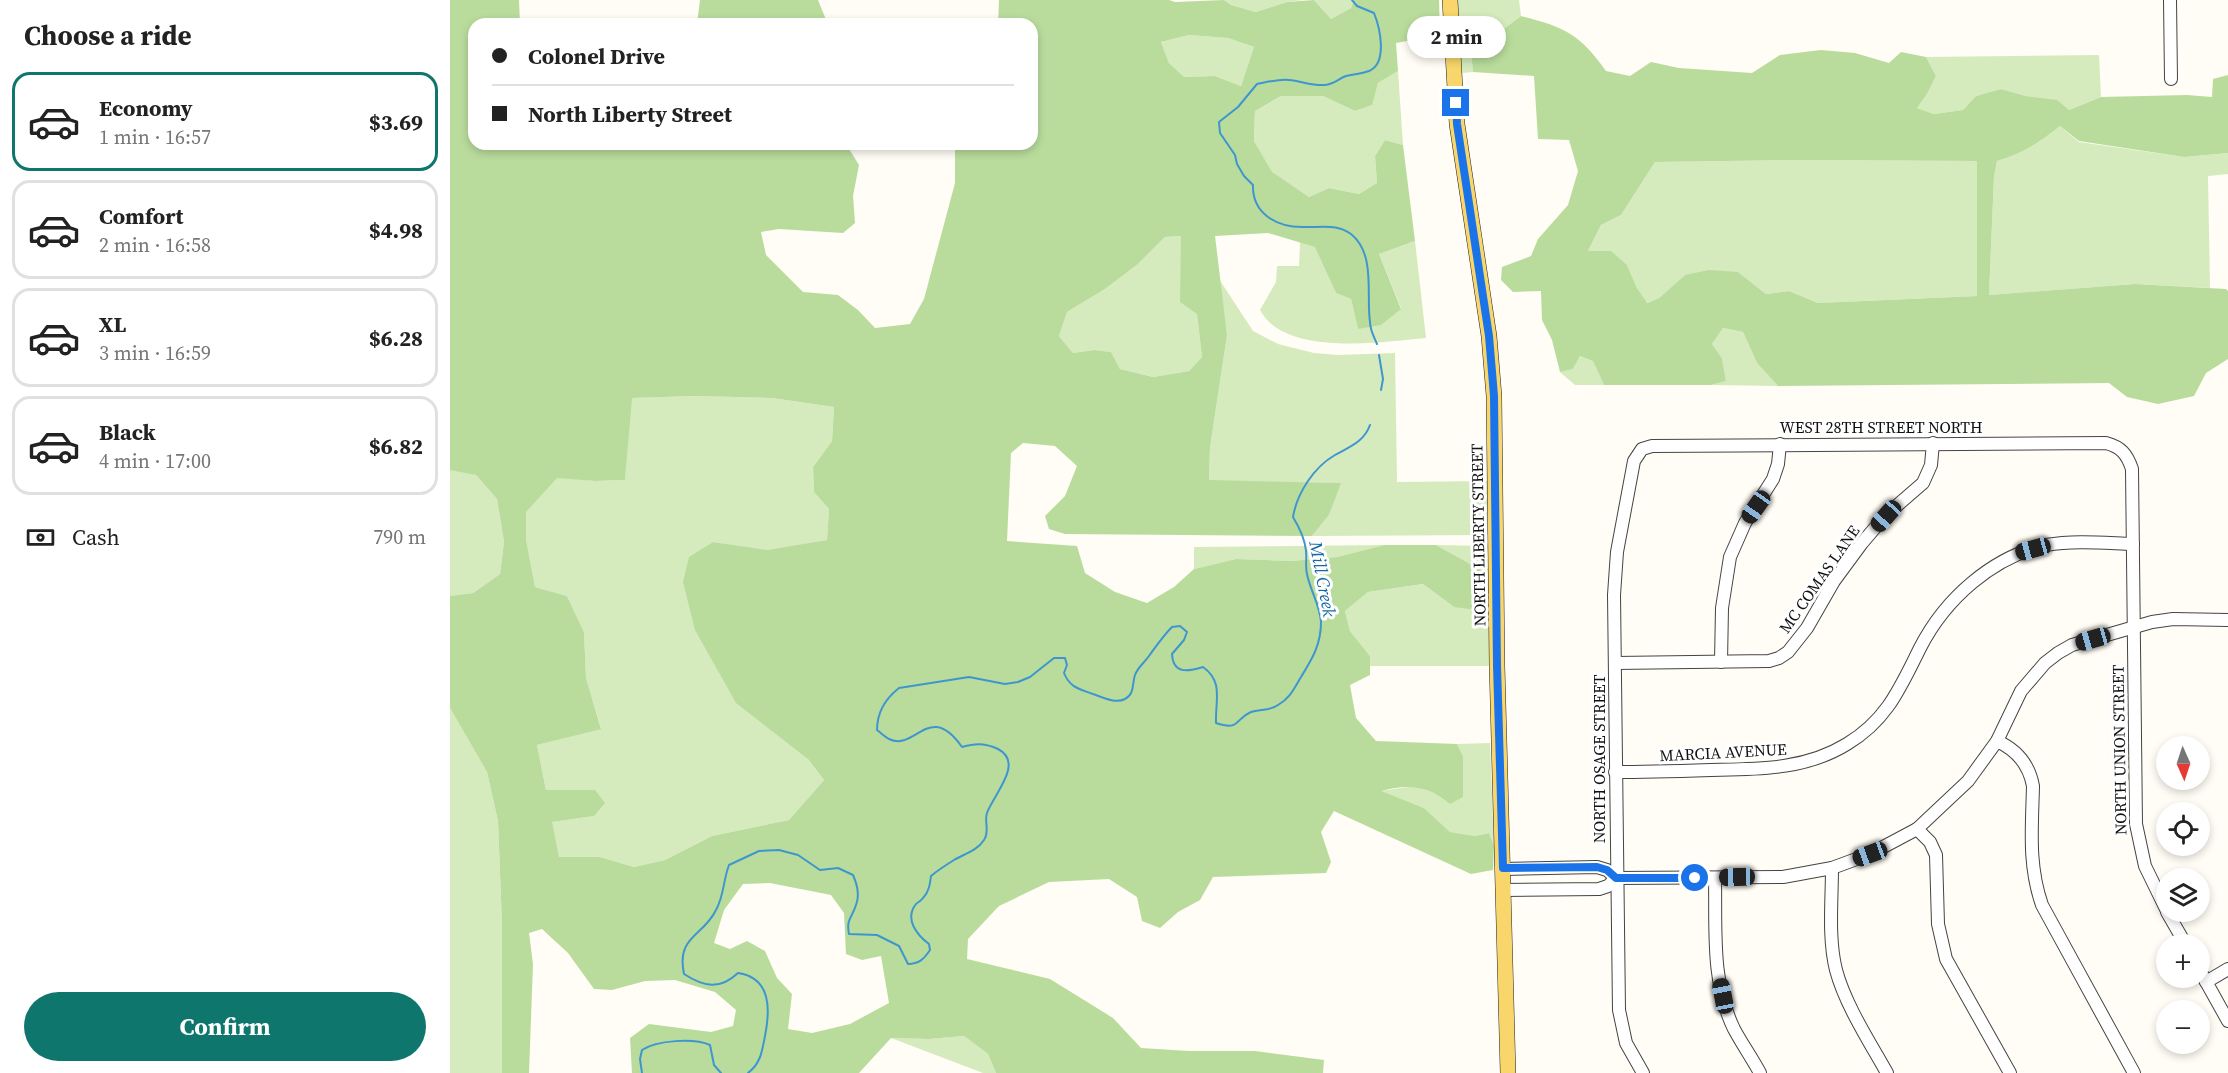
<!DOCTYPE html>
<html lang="en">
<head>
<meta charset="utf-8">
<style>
  :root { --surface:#fff; --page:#f6f6f6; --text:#222; --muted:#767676; --line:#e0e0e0; --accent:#0f766e }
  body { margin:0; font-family:"Source Serif 4",serif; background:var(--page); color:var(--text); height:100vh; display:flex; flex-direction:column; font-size:22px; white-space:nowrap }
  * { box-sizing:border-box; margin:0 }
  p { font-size:20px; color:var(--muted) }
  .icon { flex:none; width:33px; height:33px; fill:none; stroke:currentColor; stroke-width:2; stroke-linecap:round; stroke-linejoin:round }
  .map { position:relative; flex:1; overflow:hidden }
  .details { display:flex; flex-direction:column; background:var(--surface); width:450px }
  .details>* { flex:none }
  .banner { position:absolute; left:18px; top:18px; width:570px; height:132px; border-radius:18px; box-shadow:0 3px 9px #0003; display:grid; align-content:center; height:132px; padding:0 24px; background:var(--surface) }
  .needle { width:39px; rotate:177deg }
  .fabs { position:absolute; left:1706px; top:736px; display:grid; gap:12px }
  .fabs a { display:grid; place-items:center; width:54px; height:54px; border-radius:50%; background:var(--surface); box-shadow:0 3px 9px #0003; font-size:30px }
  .end { position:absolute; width:27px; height:27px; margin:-14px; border:8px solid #1a73e8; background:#fff; box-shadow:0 0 0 3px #fff }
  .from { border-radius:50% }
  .bubble { position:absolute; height:42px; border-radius:21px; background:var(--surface); box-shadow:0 3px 9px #0003; font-size:20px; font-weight:700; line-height:42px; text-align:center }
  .car { position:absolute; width:18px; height:36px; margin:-18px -9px; border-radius:8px; box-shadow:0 0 4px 2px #0007; background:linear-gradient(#222 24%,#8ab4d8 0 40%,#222 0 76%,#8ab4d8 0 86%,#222 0) }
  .banner b { display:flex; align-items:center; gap:21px; height:57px; font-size:22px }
  .banner b+b { border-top:2px solid var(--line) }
  .banner i { width:15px; height:15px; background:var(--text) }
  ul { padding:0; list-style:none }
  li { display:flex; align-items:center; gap:18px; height:99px; margin:0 12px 9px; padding:0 12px; border:3px solid var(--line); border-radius:18px }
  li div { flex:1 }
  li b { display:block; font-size:22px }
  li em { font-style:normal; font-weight:700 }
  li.current { border-color:var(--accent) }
  li>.icon { width:54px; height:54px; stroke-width:1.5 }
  h2 { padding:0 24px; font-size:27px; line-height:72px }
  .pay { display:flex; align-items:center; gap:15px; height:66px; padding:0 24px; font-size:22px }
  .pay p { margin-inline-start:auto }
  .cta { display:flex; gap:12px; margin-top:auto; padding:12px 24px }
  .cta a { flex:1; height:69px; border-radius:36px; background:var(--accent); color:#fff; font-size:24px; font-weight:700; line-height:69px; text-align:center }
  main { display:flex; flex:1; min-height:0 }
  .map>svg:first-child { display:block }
</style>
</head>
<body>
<main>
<section class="details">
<h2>Choose a ride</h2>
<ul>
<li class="current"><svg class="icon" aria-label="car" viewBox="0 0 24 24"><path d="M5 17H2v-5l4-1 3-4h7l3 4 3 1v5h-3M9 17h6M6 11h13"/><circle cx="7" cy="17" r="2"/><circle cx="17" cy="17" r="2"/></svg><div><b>Economy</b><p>1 min · 16:57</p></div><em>$3.69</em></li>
<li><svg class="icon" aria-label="car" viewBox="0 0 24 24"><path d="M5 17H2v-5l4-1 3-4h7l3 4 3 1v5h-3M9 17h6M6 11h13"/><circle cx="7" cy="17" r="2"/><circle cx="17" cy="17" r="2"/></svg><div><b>Comfort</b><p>2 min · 16:58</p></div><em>$4.98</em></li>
<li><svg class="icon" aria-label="car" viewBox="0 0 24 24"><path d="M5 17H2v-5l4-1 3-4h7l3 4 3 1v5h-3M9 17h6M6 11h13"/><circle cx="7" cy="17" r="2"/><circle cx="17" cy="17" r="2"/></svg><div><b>XL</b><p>3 min · 16:59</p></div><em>$6.28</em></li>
<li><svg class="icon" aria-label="car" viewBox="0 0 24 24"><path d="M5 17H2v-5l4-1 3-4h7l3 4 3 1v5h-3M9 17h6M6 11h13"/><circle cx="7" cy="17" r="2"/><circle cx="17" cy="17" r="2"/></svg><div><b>Black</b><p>4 min · 17:00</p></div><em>$6.82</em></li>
</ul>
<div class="pay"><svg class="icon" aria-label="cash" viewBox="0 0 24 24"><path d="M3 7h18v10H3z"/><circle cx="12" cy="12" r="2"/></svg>Cash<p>790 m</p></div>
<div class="cta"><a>Confirm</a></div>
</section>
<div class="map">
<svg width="1778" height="1073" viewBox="0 0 1778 1073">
  <rect width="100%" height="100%" fill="#fffdf5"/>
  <!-- green -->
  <g fill="#d5ebbd">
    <polygon points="774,0 853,0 837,2 806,12 781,5"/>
    <polygon points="864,0 904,0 901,8 881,19"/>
    <polygon points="1005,0 1069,0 1071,16 1055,28 1055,45 1020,41 1023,72 1011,73"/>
    <polygon points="739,35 778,38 804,47 791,86 765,76 734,77 719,63 711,42"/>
    <polygon points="1649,55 1651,97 1619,110 1551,89 1526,96 1513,110 1484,114 1467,108 1477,94 1486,76 1476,57"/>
    <polygon points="948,71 953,145 935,140 925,156 927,183 909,194 879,188 859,197 822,173 804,141 805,111 831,96 873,96 905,111 921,105 928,83"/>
    <path d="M1610,126L1629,142L1734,157L1778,153V174L1758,176L1760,288L1685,284L1539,295L1544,177L1547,161C1572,154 1590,142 1610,126Z"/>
    <polygon points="1344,160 1527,161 1527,296 1368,303 1339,291 1316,294 1288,272 1235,275 1209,298 1196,303 1187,288 1177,265 1138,251 1151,225 1171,215 1205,162"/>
    <polygon points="731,236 732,255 747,314 752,357 739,371 703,377 670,369 661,352 644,350 623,353 609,336 617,312 655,289 688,264 715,237"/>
    <path d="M965,241L976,338C932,342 835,357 810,310L826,282L827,266H849L850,242L866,247L886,293L901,299L908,329L951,308L929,254Z"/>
    <polygon points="769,279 803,331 828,344 864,353 888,355 945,353 947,482 1037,481 1037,535 862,536 879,515 890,483 759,481 760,448 777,335"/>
    <polygon points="1273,328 1293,332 1307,363 1328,386 1261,385 1276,381 1272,358 1262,344"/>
    <polygon points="1130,356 1143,361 1154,385 1125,385 1110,372 1123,369"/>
    <polygon points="245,396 322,398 384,407 382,441 363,467 364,492 379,509 377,540 318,551 263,542 358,759 374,780 339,820 262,836 215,860 184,867 150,857 109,857 101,822 144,816 145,790 96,790 87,745 151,728 136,679 134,632 117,596 85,587 76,539 75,512 107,477 145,481 175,480 181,398"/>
    <polygon points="2,469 26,475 47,499 54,542 50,574 23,593 0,596 0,470"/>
    <polygon points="934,545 887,557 842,561 786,559 744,569 744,547"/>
    <polygon points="986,545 1038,546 1040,666 920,666 920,656 900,631 895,611 918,592 973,584 1004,607 1033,571"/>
    <polygon points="0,708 37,772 48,821 52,924 52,1073 0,1073"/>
    <polygon points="1040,743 1044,846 1039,833 1025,836 1000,832 974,808 929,791 966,786 989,795 1013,756 1007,744"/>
    <polygon points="514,1036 538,1054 546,1073 533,1073 441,1038 479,1039"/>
  </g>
  <!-- forest -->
  <g fill="#b9dc9c" fill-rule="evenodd">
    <path d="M0,0H69L70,24H24V144H396L409,165L403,196L405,223L393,233L329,229L311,232L316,255L353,292L388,295L408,310L425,328L460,324L474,299L505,183V150L507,144H582V24H548L549,0H719L725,2L774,0L781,5L806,12L837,2L864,0L881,19L901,8L904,0H989L990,35L946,43L948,71L928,83L922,105L905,111L873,96H831L805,111L804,141L822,172L859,197L879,188L909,194L927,183L925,156L935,140L953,145L965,241L929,254L951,309L931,325L908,329L901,299L886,293L865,247L818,233L765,236L777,335L760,448L759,480L891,483L879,515L862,536L615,534L599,529L595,516L615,496L627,466L605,446L573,443L561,453L557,541L627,546L635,573L665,592L697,603L724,587L744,569L786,559L842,561L887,557L934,545H986L1033,571L1040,590L1034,611L1004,607L973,584L918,592L895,611L900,631L920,656V675L900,685L906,718L926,741L1007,744L1013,756V797L1000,804C978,785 958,784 931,791L974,808L1000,832L1025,836L1039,833L1044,846L1043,870L1021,874L884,811L871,832L881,862L876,873L763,877L750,900L728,912L710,928L692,921L687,897L659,879L599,882L549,906L518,939L517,959L600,979L663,1018L691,1048L739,1051H805L874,1060L873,1073H546L538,1054L514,1036L479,1039L441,1038L409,1073H182L180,1038L199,1024L261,1032L283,1026L286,1010L265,992L225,980L195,981L162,990L144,989L118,953L92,929L79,933L83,964L79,1073H52V924L48,821L37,772L0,708V596L23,593L50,574L54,542L47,499L26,475L0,470ZM739,35L778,38L804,47L791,86L765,76L734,77L719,63L711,42ZM731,236L730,302L747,314L752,357L739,371L703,377L670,369L661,352L644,350L623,353L609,336L617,312L655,289L688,264L715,237ZM245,396L322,398L384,407L382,441L363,467L364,492L379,509L377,540L318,550L263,542L239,557L233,582L245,630L286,703L358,759L374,780L339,820L262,836L215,860L184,867L150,857H109L102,822L144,816L155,803L145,790H96L87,745L151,729L136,678L134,632L117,596L85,587L76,539V512L107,478L145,481L175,480L182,398ZM320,883L381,895L394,913L396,954L412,960L431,956L439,1003L400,1024L362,1033L338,1029L342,994L327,978L315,951L297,941L280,949L264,943L274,910L293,884Z"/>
    <polygon points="250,0 368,0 377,22 388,24 247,24"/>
    <path d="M1071,16C1114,27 1130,34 1156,71L1180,76L1201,62L1229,68L1302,73L1330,55L1371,50L1405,53L1439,63L1451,52L1476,57L1486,76L1477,94L1467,108L1484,114L1513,110L1526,96L1551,89L1575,96L1607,100L1619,110L1651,97L1737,95L1762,97L1763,79L1778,75V153L1734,157L1629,141L1610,126C1590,142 1572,154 1547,161L1544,177L1539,295L1685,284L1776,289L1778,291V359L1756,373L1744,396L1708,404L1677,397L1659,383L1328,386L1307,363L1293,332L1273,328L1262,344L1272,358L1276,381L1261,385H1154L1143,361L1130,356L1123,369L1110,372L1102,340L1092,320L1091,291L1063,292L1051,280L1052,267L1081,256L1088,239L1118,205L1128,171L1119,140L1088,139L1084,76L1023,72L1020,41L1055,45V28ZM1344,160L1527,161V296L1368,303L1339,291L1316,294L1288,272L1259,270L1235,275L1209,298L1197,303L1187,288L1177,265L1161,251H1138L1151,225L1171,215L1205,162Z"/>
  </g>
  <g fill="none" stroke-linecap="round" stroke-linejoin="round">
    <!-- stream -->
    <g stroke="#3f96cf" stroke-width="2">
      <path d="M902,0L907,6L924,13C930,28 938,63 919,71C911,74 903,74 896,76C888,79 884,84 875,85C862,86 851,81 839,80C828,79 817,82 807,84L788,107L769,122L770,133L785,155L787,164L794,176L803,185C802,213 826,227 852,227C869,228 886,223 901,234C926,254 916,295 920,322C920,330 924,337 927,344"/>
      <polyline points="929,355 933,379 931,390"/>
      <path d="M192,1073L190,1059L192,1050C207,1040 244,1038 260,1045L264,1065L271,1073"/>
      <path d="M298,1073C311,1063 312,1051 315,1036C320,1011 322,978 288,973C270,990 254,987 234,974C226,936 253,937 266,910C274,896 273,881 279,865L309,851L329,850L348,855L370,870L388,868L403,875C407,884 410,895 406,905C402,918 396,919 399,934L427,935L449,946L458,964C469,964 474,959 480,950L479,944C467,935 454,919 466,904C468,902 471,901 473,898C479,892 480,884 481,876C488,870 496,865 504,860C514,854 527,851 534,840C540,832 534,821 537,813C543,795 575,763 548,749C535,743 526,743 512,747C479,700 466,752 439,739C435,737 431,733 427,730C427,713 435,699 449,688L519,677L555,684L568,682L580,677L604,658H615L617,665L614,673C620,688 630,689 643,694C652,697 665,704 675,699C685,694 682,683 685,675C688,667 694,663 699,656C707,645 713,636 722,627L730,626L737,632L734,640L722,654C723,674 737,672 753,667C774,682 765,701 766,723C791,731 784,719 801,712C810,709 820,711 828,705C840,698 844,689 851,677C862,659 871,645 871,622C870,605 860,590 857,574C855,566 857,558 856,551C855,538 849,527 843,517C847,493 864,467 885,455C899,447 914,442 920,425"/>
    </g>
    <defs>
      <g id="minor">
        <polyline points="1720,0 1721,79"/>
        <polyline points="1271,662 1272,608 1280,557 1295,523 1323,479 1328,464 1330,444"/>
        <polyline points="1165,663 1319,661 1329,658 1338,652 1357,628 1384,581 1412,543 1436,515 1473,483 1481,465 1483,443"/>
        <path d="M1547,741C1567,750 1579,764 1583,786C1582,828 1578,865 1592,905L1684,1073"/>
        <path d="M1165,772C1197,772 1229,771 1261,770C1308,769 1355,770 1397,744C1437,720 1450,688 1470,648C1495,599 1542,557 1596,545C1625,540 1654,543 1683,544"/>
        <polyline points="1467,829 1480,842 1486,855 1488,924 1496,959 1560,1073"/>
        <path d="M1382,868C1382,901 1378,938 1386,970C1395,1004 1419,1041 1437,1073"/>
        <polyline points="1053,869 1147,867 1157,870 1166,878 1333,877 1382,868 1420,854 1467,829 1518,781 1547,741 1571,691 1595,663 1608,653 1622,645 1702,622 1723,619 1778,620"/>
        <path d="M1265,878C1266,928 1261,982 1284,1029C1292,1044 1302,1058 1310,1073"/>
        <polyline points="1053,890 1149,889 1158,886 1166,878"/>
        <polyline points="1717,912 1736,945"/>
        <polyline points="1749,969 1778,1021"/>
        <polyline points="1756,982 1778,969"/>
        <path d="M1193,1073L1176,1043L1169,1010L1164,595L1167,552L1184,461L1192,449L1202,446L1656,443C1671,447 1677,454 1682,469L1686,824L1695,866L1716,909"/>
      </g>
      <polyline id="major" points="1000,0 1007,124 1039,336 1044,396 1047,665 1058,1073"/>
    </defs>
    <!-- minor casing -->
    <use href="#minor" stroke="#444" stroke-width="14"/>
    <!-- major casing -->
    <use href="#major" stroke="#222" stroke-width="16"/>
    <!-- minor -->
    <use href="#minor" stroke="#fff" stroke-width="12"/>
    <!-- major -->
    <use href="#major" stroke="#f9d66b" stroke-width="15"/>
  </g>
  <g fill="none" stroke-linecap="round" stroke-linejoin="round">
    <!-- route -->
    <polyline stroke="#1a73e8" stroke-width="8" points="1006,103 1007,124 1039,336 1044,396 1047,665 1053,868 1147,867 1157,870 1166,878 1245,878"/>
  </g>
  <g text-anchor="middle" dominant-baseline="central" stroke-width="6" stroke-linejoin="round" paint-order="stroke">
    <!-- street labels -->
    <g font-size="16" fill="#111" stroke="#fff">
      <text x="1431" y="427">WEST 28TH STREET NORTH</text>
      <text transform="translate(1028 535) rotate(-91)">NORTH LIBERTY STREET</text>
      <text transform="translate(1369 579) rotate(-55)">MC COMAS LANE</text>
      <text transform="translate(1669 750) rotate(-91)">NORTH UNION STREET</text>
      <text transform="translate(1273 752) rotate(-3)">MARCIA AVENUE</text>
      <text transform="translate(1149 759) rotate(-90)">NORTH OSAGE STREET</text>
    </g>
    <!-- water labels -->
    <g font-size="18" font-style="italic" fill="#1768a6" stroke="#fff">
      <text transform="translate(873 579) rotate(79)">Mill Creek</text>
    </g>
  </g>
</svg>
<div class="fabs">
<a><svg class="needle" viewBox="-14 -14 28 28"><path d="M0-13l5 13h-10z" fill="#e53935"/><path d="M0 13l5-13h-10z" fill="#767676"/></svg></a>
<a><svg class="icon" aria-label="locate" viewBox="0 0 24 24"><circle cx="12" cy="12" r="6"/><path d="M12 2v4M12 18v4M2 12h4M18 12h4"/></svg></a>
<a><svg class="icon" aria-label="layers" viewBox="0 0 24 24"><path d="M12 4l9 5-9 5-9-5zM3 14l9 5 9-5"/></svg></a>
<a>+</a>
<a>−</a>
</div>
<i class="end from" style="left:1245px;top:878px"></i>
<i class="end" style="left:1006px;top:103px"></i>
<div class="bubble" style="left:957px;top:16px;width:99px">2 min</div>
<i class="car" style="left:1306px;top:507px;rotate:215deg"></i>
<i class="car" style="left:1436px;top:516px;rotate:222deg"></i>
<i class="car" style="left:1583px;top:549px;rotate:255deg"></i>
<i class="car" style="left:1643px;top:639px;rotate:254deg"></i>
<i class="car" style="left:1420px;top:854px;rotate:250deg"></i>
<i class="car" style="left:1287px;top:877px;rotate:269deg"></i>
<i class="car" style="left:1273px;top:996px;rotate:349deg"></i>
<div class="banner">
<b><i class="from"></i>Colonel Drive</b>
<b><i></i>North Liberty Street</b>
</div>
</div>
</main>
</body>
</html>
